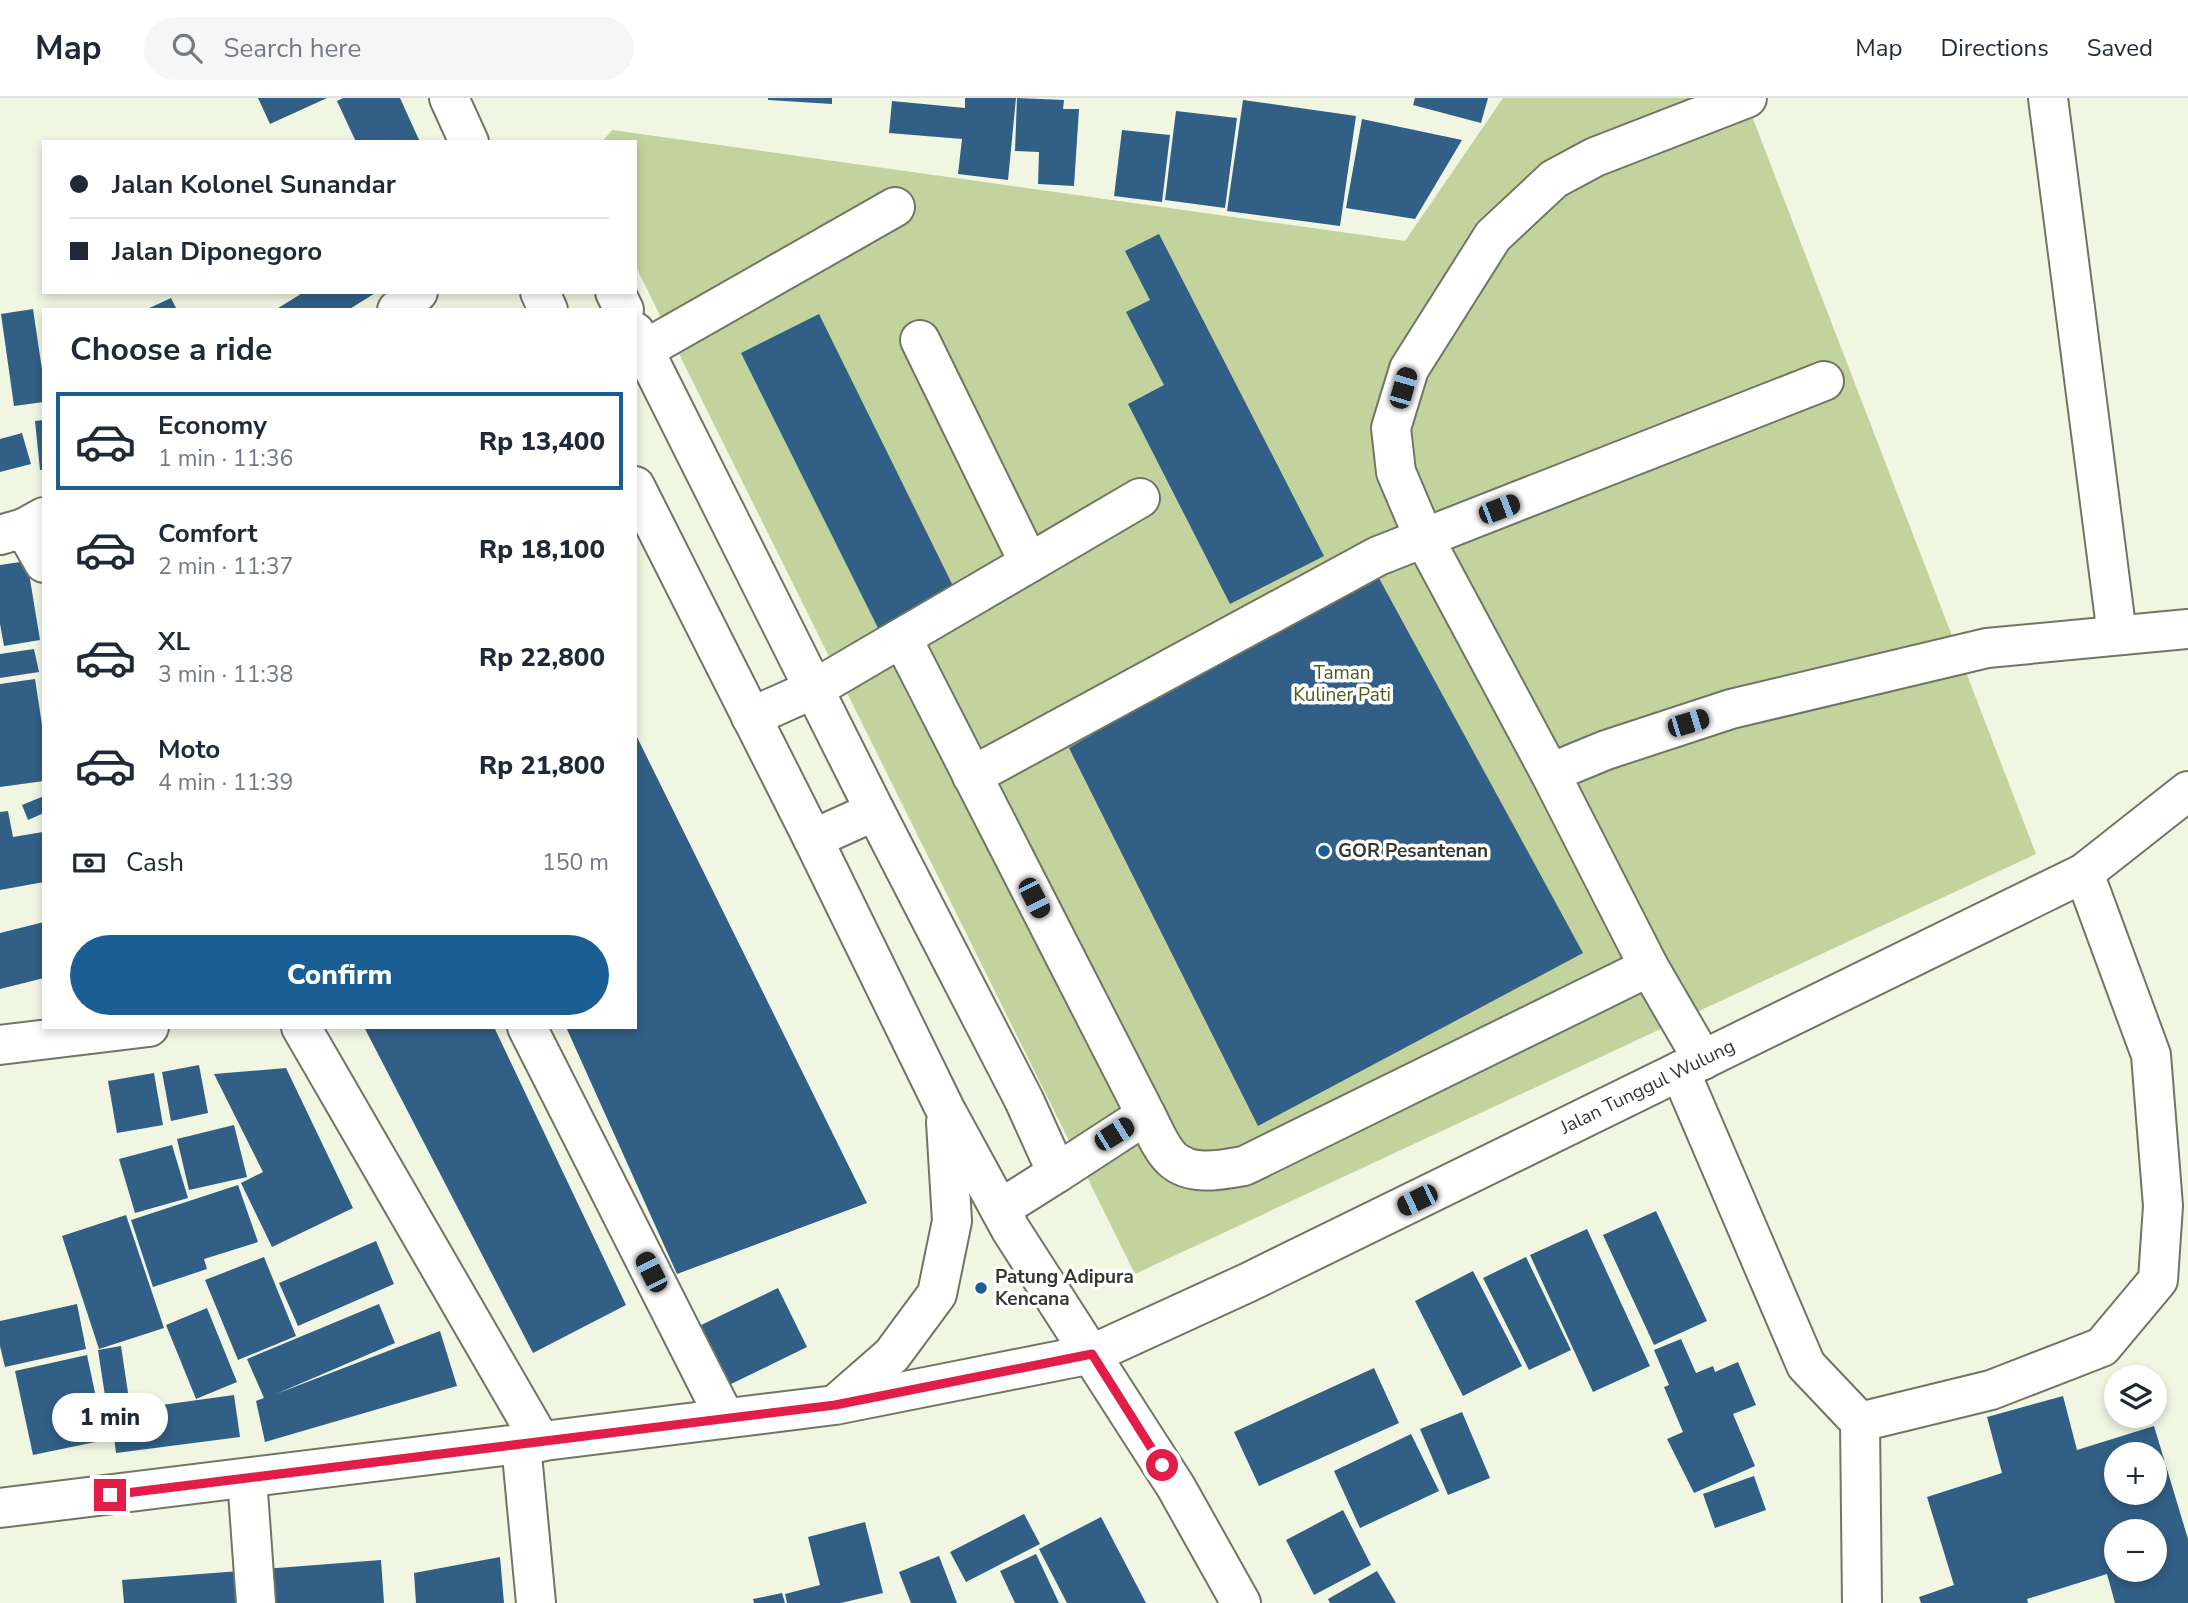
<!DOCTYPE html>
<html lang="en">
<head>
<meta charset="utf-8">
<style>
  :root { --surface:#fff; --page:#f6f6f7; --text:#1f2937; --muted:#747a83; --line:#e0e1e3; --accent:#1b5e93 }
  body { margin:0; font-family:"Nunito Sans",sans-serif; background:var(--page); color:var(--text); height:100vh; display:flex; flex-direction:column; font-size:26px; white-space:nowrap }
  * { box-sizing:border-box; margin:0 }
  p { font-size:23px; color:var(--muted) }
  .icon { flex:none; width:38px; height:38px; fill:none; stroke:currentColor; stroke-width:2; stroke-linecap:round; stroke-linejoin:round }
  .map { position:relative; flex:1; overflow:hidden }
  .details { position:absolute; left:42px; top:210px; width:595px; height:721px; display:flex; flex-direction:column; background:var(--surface); border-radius:0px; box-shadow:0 4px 10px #0003 }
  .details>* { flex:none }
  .guide { position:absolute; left:42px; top:42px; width:595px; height:154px; border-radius:0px; box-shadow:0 4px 10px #0003; display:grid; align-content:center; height:154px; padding:0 28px; background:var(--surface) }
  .tools { position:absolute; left:2104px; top:1267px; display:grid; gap:14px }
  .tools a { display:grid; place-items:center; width:63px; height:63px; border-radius:50%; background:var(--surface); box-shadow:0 4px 10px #0003; font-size:35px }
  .end { position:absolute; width:32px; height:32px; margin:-16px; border:9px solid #e11d48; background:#fff; box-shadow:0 0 0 4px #fff }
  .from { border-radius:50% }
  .bubble { position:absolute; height:49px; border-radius:24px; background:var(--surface); box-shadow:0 4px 10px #0003; font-size:23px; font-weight:800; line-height:49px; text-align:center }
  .car { position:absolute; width:21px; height:42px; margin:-21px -10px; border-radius:9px; box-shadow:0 0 5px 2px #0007; background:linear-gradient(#222 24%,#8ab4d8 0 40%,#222 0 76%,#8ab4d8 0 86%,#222 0) }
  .guide b { display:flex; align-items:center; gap:24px; height:66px; font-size:26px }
  .guide b+b { border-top:2px solid var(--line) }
  .guide i { width:18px; height:18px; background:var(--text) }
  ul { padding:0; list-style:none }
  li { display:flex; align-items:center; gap:21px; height:98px; margin:0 14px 10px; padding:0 14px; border:4px solid transparent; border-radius:0px }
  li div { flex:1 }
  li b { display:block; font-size:26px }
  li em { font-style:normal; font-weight:800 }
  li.on { border-color:var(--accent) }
  li>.icon { width:63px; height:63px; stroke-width:1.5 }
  h2 { padding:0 28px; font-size:32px; line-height:84px }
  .pay { display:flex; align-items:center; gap:18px; height:77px; padding:0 28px; font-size:26px }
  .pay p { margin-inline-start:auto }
  .primary-button { display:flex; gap:14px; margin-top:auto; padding:14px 28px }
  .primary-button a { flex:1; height:80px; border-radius:42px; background:var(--accent); color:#fff; font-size:28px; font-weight:800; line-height:80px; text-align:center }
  header { display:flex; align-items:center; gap:42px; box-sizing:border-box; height:98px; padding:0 35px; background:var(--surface); border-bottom:2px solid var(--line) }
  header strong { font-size:33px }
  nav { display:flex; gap:38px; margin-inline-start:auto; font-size:24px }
  .search { width:490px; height:63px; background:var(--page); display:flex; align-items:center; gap:18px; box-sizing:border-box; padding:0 24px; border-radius:38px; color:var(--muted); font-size:26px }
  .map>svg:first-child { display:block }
</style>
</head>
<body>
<header>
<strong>Map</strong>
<div class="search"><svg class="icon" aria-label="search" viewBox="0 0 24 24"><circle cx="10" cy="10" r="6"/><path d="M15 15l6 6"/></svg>Search here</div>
<nav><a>Map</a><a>Directions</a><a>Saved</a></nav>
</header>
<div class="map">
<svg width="2188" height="1505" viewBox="0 0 2188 1505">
  <rect width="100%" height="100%" fill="#f0f6e2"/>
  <!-- green -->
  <polygon fill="#c3d39d" points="1503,0 1745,0 2036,756 1135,1176 635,167 635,44 602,44 612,32 1405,143"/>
  <!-- building -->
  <g fill="#325f86" fill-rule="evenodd">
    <polygon points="258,0 327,0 270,26"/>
    <polygon points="343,0 400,0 420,44 356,44 337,3"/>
    <polygon points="768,0 832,0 832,6 768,2"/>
    <polygon points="965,0 1016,0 1008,82 958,76 962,41 889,35 892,3 965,10"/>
    <polygon points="1017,0 1064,2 1063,11 1079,11 1074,88 1038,86 1039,54 1015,53"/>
    <polygon points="1415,0 1488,0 1481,25 1413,7"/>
    <polygon points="1243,2 1356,18 1340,128 1227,113"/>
    <polygon points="1176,13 1237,20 1225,110 1165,102"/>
    <polygon points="1362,21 1462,42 1415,121 1346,110"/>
    <polygon points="1122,32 1170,37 1162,104 1114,98"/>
    <polygon points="1159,136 1324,458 1230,506 1128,306 1164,287 1126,214 1150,202 1125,153"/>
    <polygon points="304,194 377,194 348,212 275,212"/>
    <polygon points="171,200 177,212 145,212"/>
    <polygon points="33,211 44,285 44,304 14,308 1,216"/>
    <polygon points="819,216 957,496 880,534 741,255"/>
    <polygon points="44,322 44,372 40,372 35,323"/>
    <polygon points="22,335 31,366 0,374 0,341"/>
    <polygon points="27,463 40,542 4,548 0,526 0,467"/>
    <polygon points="1374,471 1583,855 1258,1028 1069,650"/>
    <polygon points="34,551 39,574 0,580 0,556"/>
    <polygon points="35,581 44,640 44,683 0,689 0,586"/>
    <polygon points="635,635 867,1105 677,1176 566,929 635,929"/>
    <polygon points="44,698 44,715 28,722 22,707"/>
    <polygon points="8,713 13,739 43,734 44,784 0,792 0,714"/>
    <polygon points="44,824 44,880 0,891 0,835"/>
    <polygon points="364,929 494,929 626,1207 533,1255"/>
    <polygon points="199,967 208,1015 171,1023 162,974"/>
    <polygon points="286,970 353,1110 272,1149 241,1085 263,1074 214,976"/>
    <polygon points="154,975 163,1027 117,1035 108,983"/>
    <polygon points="234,1027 247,1079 189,1092 177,1041"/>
    <polygon points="172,1047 188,1100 135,1115 119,1061"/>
    <polygon points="238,1087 258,1144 204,1161 207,1171 153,1189 131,1122"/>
    <polygon points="1656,1113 1707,1223 1654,1247 1603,1137"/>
    <polygon points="126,1117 164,1230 99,1251 62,1138"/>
    <polygon points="1587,1131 1650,1268 1593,1294 1530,1157"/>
    <polygon points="376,1143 394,1186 298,1228 279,1185"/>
    <polygon points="264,1159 296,1238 238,1262 205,1182"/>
    <polygon points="1526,1159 1571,1252 1529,1272 1483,1180"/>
    <polygon points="1473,1173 1522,1268 1463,1298 1415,1203"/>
    <polygon points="778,1190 807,1249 729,1287 699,1228"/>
    <polygon points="77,1206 86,1251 5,1269 0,1248 0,1223"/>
    <polygon points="379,1206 395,1245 276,1296 440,1233 457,1288 265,1344 256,1303 264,1300 247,1261"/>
    <polygon points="207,1210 237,1284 196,1301 166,1227"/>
    <polygon points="1681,1241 1696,1275 1713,1268 1715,1274 1738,1264 1756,1307 1733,1316 1755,1368 1694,1395 1667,1341 1683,1334 1664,1289 1669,1287 1654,1252"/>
    <polygon points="121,1248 130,1308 107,1311 98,1252"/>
    <polygon points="87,1257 105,1342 33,1357 15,1273"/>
    <polygon points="1374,1270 1399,1325 1259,1388 1234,1334"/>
    <polygon points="234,1297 240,1339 116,1355 111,1314"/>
    <path d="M2063,1298L2077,1352L2154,1328L2188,1441V1505H2115L2107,1476L2027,1501L2028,1505H1921L1919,1499L1954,1487L1927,1399L2002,1375L1987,1319ZM2116,1356H2154V1395H2116ZM2116,1433H2154V1472H2116Z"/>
    <polygon points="1462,1314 1490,1380 1448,1397 1420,1331"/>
    <polygon points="1411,1336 1439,1393 1360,1430 1334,1373"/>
    <polygon points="1754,1378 1766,1412 1715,1430 1703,1396"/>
    <polygon points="1343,1412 1371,1467 1314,1497 1286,1442"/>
    <polygon points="1024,1416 1040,1446 966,1484 950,1454"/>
    <polygon points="1101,1419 1146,1505 1067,1505 1039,1451"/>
    <polygon points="865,1424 883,1495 841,1505 787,1505 785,1496 820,1487 808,1439"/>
    <polygon points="1036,1456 1059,1505 1015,1505 1000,1473"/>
    <polygon points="939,1458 957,1505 911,1505 899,1474"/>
    <polygon points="500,1459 504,1505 416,1505 414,1475"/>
    <polygon points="381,1462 384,1505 124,1505 122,1482"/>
    <polygon points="1377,1473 1396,1505 1330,1505 1328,1501"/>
    <polygon points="782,1495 785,1505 754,1505 753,1501"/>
  </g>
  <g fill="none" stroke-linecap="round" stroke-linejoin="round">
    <defs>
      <g id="minor">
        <polyline points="2048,0 2117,537"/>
        <polyline points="615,194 624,212"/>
        <polyline points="397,212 418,194"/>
        <polyline points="635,234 875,713 1024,1002 1057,1075 1000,1111"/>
        <polyline points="920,242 1029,465"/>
        <polyline points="635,257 895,109"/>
        <polyline points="24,430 44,465"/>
        <polyline points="0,437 24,430 44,419"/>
        <polyline points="902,540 1146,1017 1057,1075"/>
        <polyline points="751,619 814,591 1140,400"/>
        <polyline points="1550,675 1606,652 1731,611 1987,550 2188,531"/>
        <polyline points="972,678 1378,458 1824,283"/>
        <polyline points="813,741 875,713"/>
        <polyline points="301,929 541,1344"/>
        <polyline points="527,929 725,1320"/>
        <polyline points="0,947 149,929"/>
        <polyline points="1703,962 1649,869 1550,675 1424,440 1396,374 1391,330 1409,271 1493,138 1554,81 1595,59 1747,0"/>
        <polyline points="1680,973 1806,1267 1860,1324 1991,1292 2102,1249 2158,1182 2163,1108 2151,957 2084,775"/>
        <path d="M1146,1017C1153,1030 1160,1049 1171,1060C1190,1079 1221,1072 1244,1068L1649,869"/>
        <polyline points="1860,1324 1862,1505"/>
        <polyline points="521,1346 536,1505"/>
        <polyline points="247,1380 256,1505"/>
      </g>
      <g id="major">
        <polyline points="449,0 469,44"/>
        <polyline points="540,194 548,212"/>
        <polyline points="635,388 813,741 945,1011 1011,1132 1176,1389 1241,1505"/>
        <polyline points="836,1306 892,1257 937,1196 952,1123 946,1024"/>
        <path id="s1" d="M0,1410L835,1307L1092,1256L1247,1185L2084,775L2188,693"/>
      </g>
    </defs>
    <!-- minor casing -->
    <use href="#minor" stroke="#707564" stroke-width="42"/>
    <!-- major casing -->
    <use href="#major" stroke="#707564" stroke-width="42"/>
    <!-- minor -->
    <use href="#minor" stroke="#fff" stroke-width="38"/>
    <!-- major -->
    <use href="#major" stroke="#fff" stroke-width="38"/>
  </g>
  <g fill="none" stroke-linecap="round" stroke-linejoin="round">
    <!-- route -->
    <polyline stroke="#e11d48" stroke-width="9" points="110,1397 835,1307 1092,1256 1162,1367"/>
  </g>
  <!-- markers -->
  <g fill="#1b5e93" stroke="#fff" stroke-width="2.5">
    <circle cx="1324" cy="753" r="7"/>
    <circle cx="981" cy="1190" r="7"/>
  </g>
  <g text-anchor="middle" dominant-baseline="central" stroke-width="7" stroke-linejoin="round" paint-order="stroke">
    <!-- park labels -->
    <g font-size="19" fill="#4b5a1b" stroke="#fff">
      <text x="1342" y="575">Taman<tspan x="1342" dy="22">Kuliner Pati</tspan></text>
    </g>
    <!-- poi labels -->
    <g font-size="19" font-weight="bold" fill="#353830" stroke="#fff" text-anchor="start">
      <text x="1338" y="753">GOR Pesantenan</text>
      <text x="995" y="1179">Patung Adipura<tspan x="995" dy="22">Kencana</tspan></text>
    </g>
    <!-- street labels -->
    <g font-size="19" fill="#353830" stroke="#fff">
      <text stroke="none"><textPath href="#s1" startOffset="1720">Jalan Tunggul Wulung</textPath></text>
    </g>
  </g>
</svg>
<div class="tools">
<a><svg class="icon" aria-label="layers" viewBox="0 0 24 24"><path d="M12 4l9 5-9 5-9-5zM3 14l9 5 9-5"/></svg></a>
<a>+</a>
<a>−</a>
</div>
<i class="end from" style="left:1162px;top:1367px"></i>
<i class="end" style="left:110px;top:1397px"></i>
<div class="bubble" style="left:52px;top:1295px;width:116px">1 min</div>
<i class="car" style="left:1403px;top:290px;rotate:16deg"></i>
<i class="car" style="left:1499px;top:411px;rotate:69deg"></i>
<i class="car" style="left:1688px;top:625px;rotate:73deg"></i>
<i class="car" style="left:1034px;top:800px;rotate:153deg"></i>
<i class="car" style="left:1114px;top:1036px;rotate:58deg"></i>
<i class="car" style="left:1417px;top:1102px;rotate:244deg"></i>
<i class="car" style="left:651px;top:1174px;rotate:333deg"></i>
<div class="guide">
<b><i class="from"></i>Jalan Kolonel Sunandar</b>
<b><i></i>Jalan Diponegoro</b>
</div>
<section class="details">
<h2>Choose a ride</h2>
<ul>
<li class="on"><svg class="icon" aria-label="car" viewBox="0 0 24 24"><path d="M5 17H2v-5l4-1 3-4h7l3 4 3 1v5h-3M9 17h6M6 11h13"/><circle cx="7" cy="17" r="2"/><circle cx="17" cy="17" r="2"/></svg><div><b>Economy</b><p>1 min · 11:36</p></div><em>Rp 13,400</em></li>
<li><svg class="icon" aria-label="car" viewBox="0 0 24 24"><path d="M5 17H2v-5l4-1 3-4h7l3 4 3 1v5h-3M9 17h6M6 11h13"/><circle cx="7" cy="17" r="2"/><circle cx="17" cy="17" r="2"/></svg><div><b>Comfort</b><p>2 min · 11:37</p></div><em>Rp 18,100</em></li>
<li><svg class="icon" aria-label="car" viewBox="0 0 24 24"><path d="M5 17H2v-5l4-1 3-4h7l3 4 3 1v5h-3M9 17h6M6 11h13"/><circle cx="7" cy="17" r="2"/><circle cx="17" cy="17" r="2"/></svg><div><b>XL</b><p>3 min · 11:38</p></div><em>Rp 22,800</em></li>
<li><svg class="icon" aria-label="car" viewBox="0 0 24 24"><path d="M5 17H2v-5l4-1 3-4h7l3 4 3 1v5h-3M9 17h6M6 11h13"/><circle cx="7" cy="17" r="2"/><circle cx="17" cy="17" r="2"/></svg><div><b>Moto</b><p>4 min · 11:39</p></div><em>Rp 21,800</em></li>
</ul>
<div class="pay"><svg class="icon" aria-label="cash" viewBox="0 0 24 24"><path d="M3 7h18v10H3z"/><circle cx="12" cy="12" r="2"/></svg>Cash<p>150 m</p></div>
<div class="primary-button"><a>Confirm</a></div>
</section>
</div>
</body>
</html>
